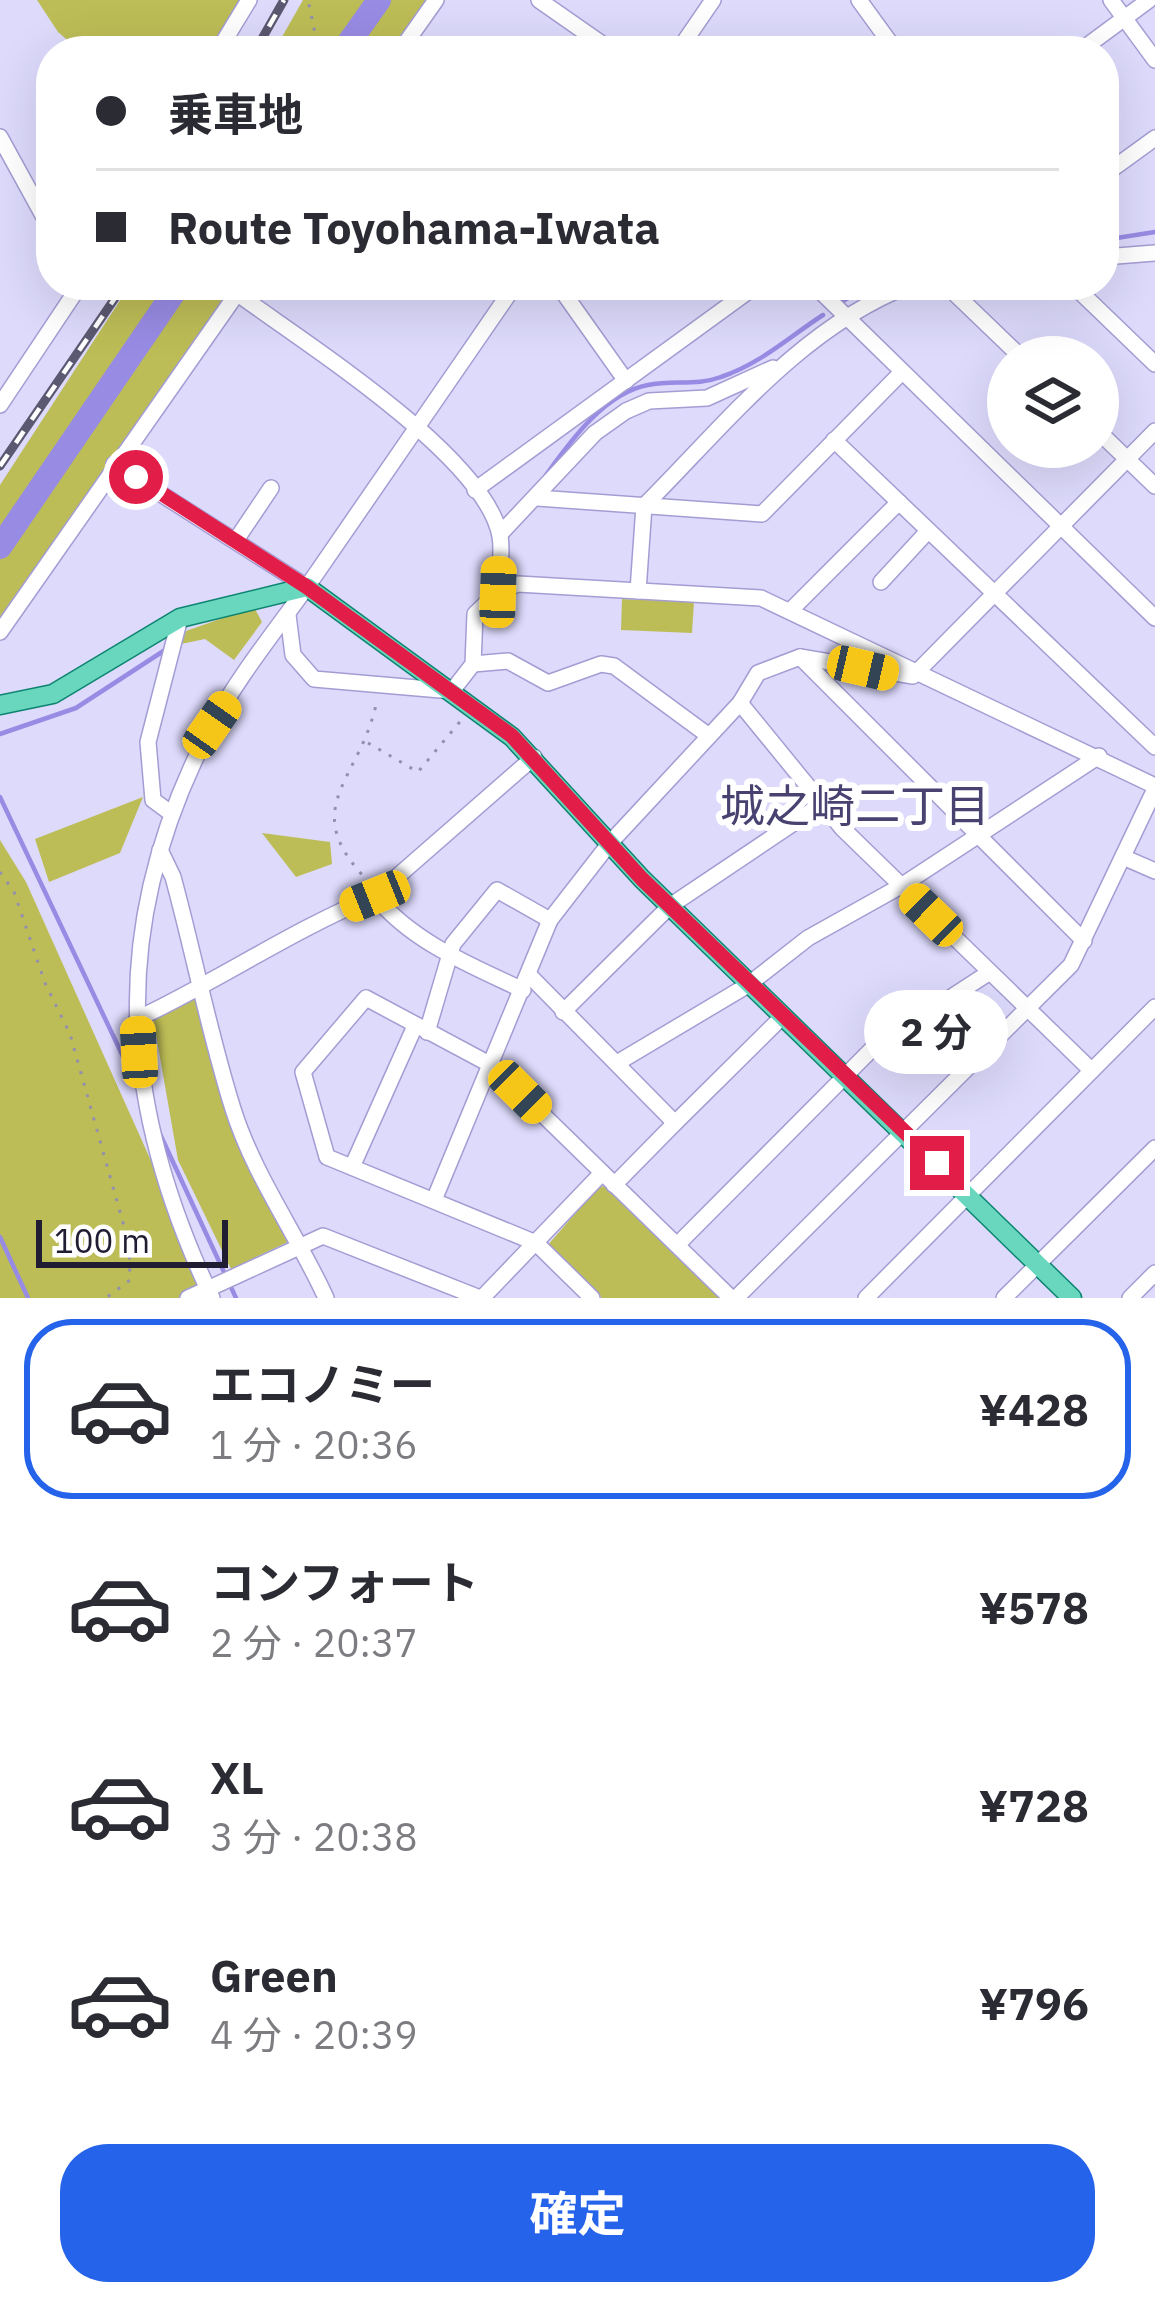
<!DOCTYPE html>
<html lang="ja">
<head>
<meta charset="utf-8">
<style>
  :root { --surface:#fff; --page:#f2f2f3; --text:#2b2b33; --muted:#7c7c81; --line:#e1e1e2; --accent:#2563eb }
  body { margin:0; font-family:"IBM Plex Sans","Noto Sans JP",sans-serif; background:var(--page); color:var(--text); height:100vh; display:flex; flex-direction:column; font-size:45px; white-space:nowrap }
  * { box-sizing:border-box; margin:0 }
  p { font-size:39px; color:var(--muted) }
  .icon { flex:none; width:66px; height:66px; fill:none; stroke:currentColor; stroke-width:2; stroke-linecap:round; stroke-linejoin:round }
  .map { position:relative; height:1298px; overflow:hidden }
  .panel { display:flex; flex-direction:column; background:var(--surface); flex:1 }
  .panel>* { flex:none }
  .top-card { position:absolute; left:36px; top:36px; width:1083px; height:264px; border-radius:48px; box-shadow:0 12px 48px #0002; display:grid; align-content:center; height:264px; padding:0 60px; background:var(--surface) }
  .tools { position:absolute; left:987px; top:336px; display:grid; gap:24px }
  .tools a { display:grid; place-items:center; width:132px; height:132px; border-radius:50%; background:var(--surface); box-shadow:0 12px 48px #0002; font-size:60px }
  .scale { position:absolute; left:36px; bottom:30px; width:192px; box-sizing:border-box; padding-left:12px; border:6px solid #201d32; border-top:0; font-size:33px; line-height:42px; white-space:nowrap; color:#201d32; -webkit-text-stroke:9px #fff; paint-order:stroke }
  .end { position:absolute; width:54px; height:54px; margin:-27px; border:15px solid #e11d48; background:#fff; box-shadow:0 0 0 6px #fff }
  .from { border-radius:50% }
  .bubble { position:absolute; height:84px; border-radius:42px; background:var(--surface); box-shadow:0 12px 48px #0002; font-size:39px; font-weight:700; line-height:84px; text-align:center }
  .car { position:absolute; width:36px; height:72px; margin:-36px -18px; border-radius:15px; box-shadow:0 0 9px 3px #0007; background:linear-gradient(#f5c518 24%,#345 0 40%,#f5c518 0 76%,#345 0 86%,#f5c518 0) }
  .top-card b { display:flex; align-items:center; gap:42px; height:114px; font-size:45px }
  .top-card b+b { border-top:3px solid var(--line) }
  .top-card i { width:30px; height:30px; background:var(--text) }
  ul { padding:21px 0 0; list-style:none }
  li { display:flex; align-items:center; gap:36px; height:180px; margin:0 24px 18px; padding:0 36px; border:6px solid transparent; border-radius:48px }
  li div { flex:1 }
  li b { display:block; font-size:45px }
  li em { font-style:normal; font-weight:700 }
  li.selected { border-color:var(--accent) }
  li>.icon { width:108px; height:108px; stroke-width:1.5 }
  .action { display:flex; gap:24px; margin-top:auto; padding:24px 60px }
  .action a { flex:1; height:138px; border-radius:48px; background:var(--accent); color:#fff; font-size:48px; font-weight:700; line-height:138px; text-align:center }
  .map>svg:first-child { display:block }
</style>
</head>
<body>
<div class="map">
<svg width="1155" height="1298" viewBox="0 0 1155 1298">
  <rect width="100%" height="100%" fill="#dddafc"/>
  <!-- green -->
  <g fill="#bdbd57">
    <polygon points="37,0 249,0 219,51 80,51 58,32"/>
    <polygon points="303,0 433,0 399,51 274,51"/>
    <polygon points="130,285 242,285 60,533 0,630 0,485"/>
    <polygon points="622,599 694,602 692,633 621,630"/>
    <polygon points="254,607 262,622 234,660 205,639 181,644 186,631"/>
    <polygon points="143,797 120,853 49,882 35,839"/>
    <polygon points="262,833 330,842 332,864 296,877"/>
    <polygon points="0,840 26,882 208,1288 188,1298 0,1298"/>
    <polygon points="198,991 246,1144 290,1241 231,1269 178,1160 152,1012"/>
    <polygon points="599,1186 607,1187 723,1298 602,1298 547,1246"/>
  </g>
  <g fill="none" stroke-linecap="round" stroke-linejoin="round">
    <!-- stream -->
    <g stroke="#988be4" stroke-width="4.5">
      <polyline points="1104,240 1155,232"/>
      <polyline points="843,301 869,285"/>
      <path d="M546,475C570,442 604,393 648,385C673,380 697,386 721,377C760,364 789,337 823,315"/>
      <polyline points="0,734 76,708 165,650"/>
      <polyline points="0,797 137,1086"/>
      <polyline points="160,1134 236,1298"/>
      <polyline points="0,1237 28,1298"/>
    </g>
    <!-- river -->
    <g stroke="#988be4" stroke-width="24">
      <polyline points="343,51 379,0"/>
      <polyline points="0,547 179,285"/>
    </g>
    <defs>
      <g id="minor">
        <polyline points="539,0 612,51"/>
        <polyline points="859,0 896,51"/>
        <polyline points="1111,0 1155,60"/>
        <polyline points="218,51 249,0"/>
        <polyline points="400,51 436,0"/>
        <polyline points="678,51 713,0"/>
        <polyline points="1080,51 1149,0"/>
        <polyline points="0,137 51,230"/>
        <polyline points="1104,175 1155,138"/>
        <polyline points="1104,257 1155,253"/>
        <polyline points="558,285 626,381"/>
        <polyline points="814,285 1155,618"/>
        <polyline points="946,285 1021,357"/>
        <polyline points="1073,285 1155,364"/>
        <path d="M238,294C303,342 485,456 500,536C503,553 499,575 498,592"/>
        <polyline points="0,405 80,285"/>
        <polyline points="1098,431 1155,486"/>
        <polyline points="834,440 1155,747"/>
        <polyline points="114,464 307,587"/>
        <polyline points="475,490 757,285"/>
        <polyline points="537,498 762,514 900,374"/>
        <polyline points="500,534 595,433 626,411 649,401 707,398 773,368"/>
        <polyline points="236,540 271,488"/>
        <polyline points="881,582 928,531"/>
        <path d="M638,591L644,506C725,425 801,327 910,285"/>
        <polyline points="792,609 899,502"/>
        <polyline points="288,615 293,655 314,679 452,691 473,664 475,614 498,592 518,584 761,598 1155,786"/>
        <polyline points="0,632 243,285"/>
        <polyline points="800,657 1084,941"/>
        <polyline points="473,664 508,661 548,683 601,664 614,666 709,736"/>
        <polyline points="740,703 842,828 1091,1070"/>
        <polyline points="172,814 153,800 148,742 180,618"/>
        <path d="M160,850L173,877C194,954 209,1033 233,1109C254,1176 297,1234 326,1298"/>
        <polyline points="1123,857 1155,871"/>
        <polyline points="529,975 675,1123 781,1018"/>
        <path d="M523,990C470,965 412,942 375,896L534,757"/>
        <polyline points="563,1012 670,906 822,804"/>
        <path d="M137,1019C218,981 292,930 375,896"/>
        <polyline points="427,1032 453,944 497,890 550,920"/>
        <polyline points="617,1063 748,985 808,938 901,886 1099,756"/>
        <polyline points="352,1167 415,1026"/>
        <polyline points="614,1185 675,1123"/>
        <polyline points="434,1200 550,920 609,844 740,703 758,673 800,657 913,676 1155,431"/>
        <polyline points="677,1245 873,1048 990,972"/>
        <polyline points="188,1298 323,1236 480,1298"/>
        <path d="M212,1298C119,1102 107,926 210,729C239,674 282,623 318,571C384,476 449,380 515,285"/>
        <polyline points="482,1298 602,1173"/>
        <polyline points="592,1298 536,1243 327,1157 303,1072 366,998 493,1066 731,1298"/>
        <polyline points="736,1298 1071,965 1155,789"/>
        <polyline points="866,1298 1155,1007"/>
        <polyline points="1004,1298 1155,1148"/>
        <polyline points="1130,1298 1155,1273"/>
      </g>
      <polyline id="major" points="0,705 53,694 180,618 307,587 512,737 642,879 1072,1298"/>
    </defs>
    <!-- minor casing -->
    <use href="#minor" stroke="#a39dd3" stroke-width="18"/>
    <!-- major casing -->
    <use href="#major" stroke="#0d8470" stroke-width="21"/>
    <!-- path -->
    <g stroke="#9390ad" stroke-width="3" stroke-dasharray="3 9" stroke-linecap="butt">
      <polyline points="303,51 315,33 308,0"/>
      <polyline points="368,743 418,772 463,718"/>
      <polyline points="0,872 14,892 45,983 70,1034 129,1244 130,1280 106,1298"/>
      <path d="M370,883C294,807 361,782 377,700"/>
    </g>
    <!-- minor -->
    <use href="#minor" stroke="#fff" stroke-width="15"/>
    <!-- major -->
    <use href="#major" stroke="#68d7bd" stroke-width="18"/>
    <defs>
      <g id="rail">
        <polyline points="255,51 284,0"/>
        <polyline points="0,466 124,285"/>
      </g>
    </defs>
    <!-- rail casing -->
    <use href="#rail" stroke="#5b5871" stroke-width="9"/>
    <!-- rail -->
    <use href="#rail" stroke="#fff" stroke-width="4.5" stroke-dasharray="14" stroke-linecap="butt"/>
  </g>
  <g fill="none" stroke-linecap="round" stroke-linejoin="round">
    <!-- route -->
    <polyline stroke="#e11d48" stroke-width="15" points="136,477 307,587 512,736 642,879 937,1163"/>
  </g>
  <g text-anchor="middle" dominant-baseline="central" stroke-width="12" stroke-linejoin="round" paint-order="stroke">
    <!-- neighbourhood labels -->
    <g font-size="45" fill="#484271" stroke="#fff">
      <text x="855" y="805">城之崎二丁目</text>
    </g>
  </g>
</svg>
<div class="tools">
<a><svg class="icon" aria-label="layers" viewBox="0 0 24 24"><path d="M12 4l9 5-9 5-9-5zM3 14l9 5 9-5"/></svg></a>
</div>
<div class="scale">100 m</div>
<i class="end from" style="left:136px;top:477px"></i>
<i class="end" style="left:937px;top:1163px"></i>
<div class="bubble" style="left:864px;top:990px;width:144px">2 分</div>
<i class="car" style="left:498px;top:592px;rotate:2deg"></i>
<i class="car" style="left:863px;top:668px;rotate:103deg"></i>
<i class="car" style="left:212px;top:725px;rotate:35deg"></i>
<i class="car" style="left:375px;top:896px;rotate:248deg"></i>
<i class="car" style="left:931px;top:915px;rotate:314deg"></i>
<i class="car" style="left:139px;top:1052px;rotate:357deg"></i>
<i class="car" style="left:520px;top:1092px;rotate:135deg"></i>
<div class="top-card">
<b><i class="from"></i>乗車地</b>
<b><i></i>Route Toyohama-Iwata</b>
</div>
</div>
<section class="panel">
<ul>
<li class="selected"><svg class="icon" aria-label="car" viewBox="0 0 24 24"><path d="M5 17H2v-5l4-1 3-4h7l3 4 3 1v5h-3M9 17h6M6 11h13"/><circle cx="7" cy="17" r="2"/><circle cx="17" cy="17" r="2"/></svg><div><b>エコノミー</b><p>1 分 · 20:36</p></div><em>¥428</em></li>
<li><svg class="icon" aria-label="car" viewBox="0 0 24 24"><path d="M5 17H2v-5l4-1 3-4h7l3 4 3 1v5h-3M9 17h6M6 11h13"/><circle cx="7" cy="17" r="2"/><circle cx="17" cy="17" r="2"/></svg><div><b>コンフォート</b><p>2 分 · 20:37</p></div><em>¥578</em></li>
<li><svg class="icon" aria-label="car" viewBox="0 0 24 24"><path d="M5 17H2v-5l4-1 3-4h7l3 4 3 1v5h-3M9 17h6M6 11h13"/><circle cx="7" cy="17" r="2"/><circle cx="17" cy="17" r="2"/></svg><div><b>XL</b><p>3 分 · 20:38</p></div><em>¥728</em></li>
<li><svg class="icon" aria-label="car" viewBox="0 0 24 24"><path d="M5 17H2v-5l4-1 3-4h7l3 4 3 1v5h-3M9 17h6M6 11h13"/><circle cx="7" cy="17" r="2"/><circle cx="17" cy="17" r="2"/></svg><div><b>Green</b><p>4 分 · 20:39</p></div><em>¥796</em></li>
</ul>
<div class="action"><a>確定</a></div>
</section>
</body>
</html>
